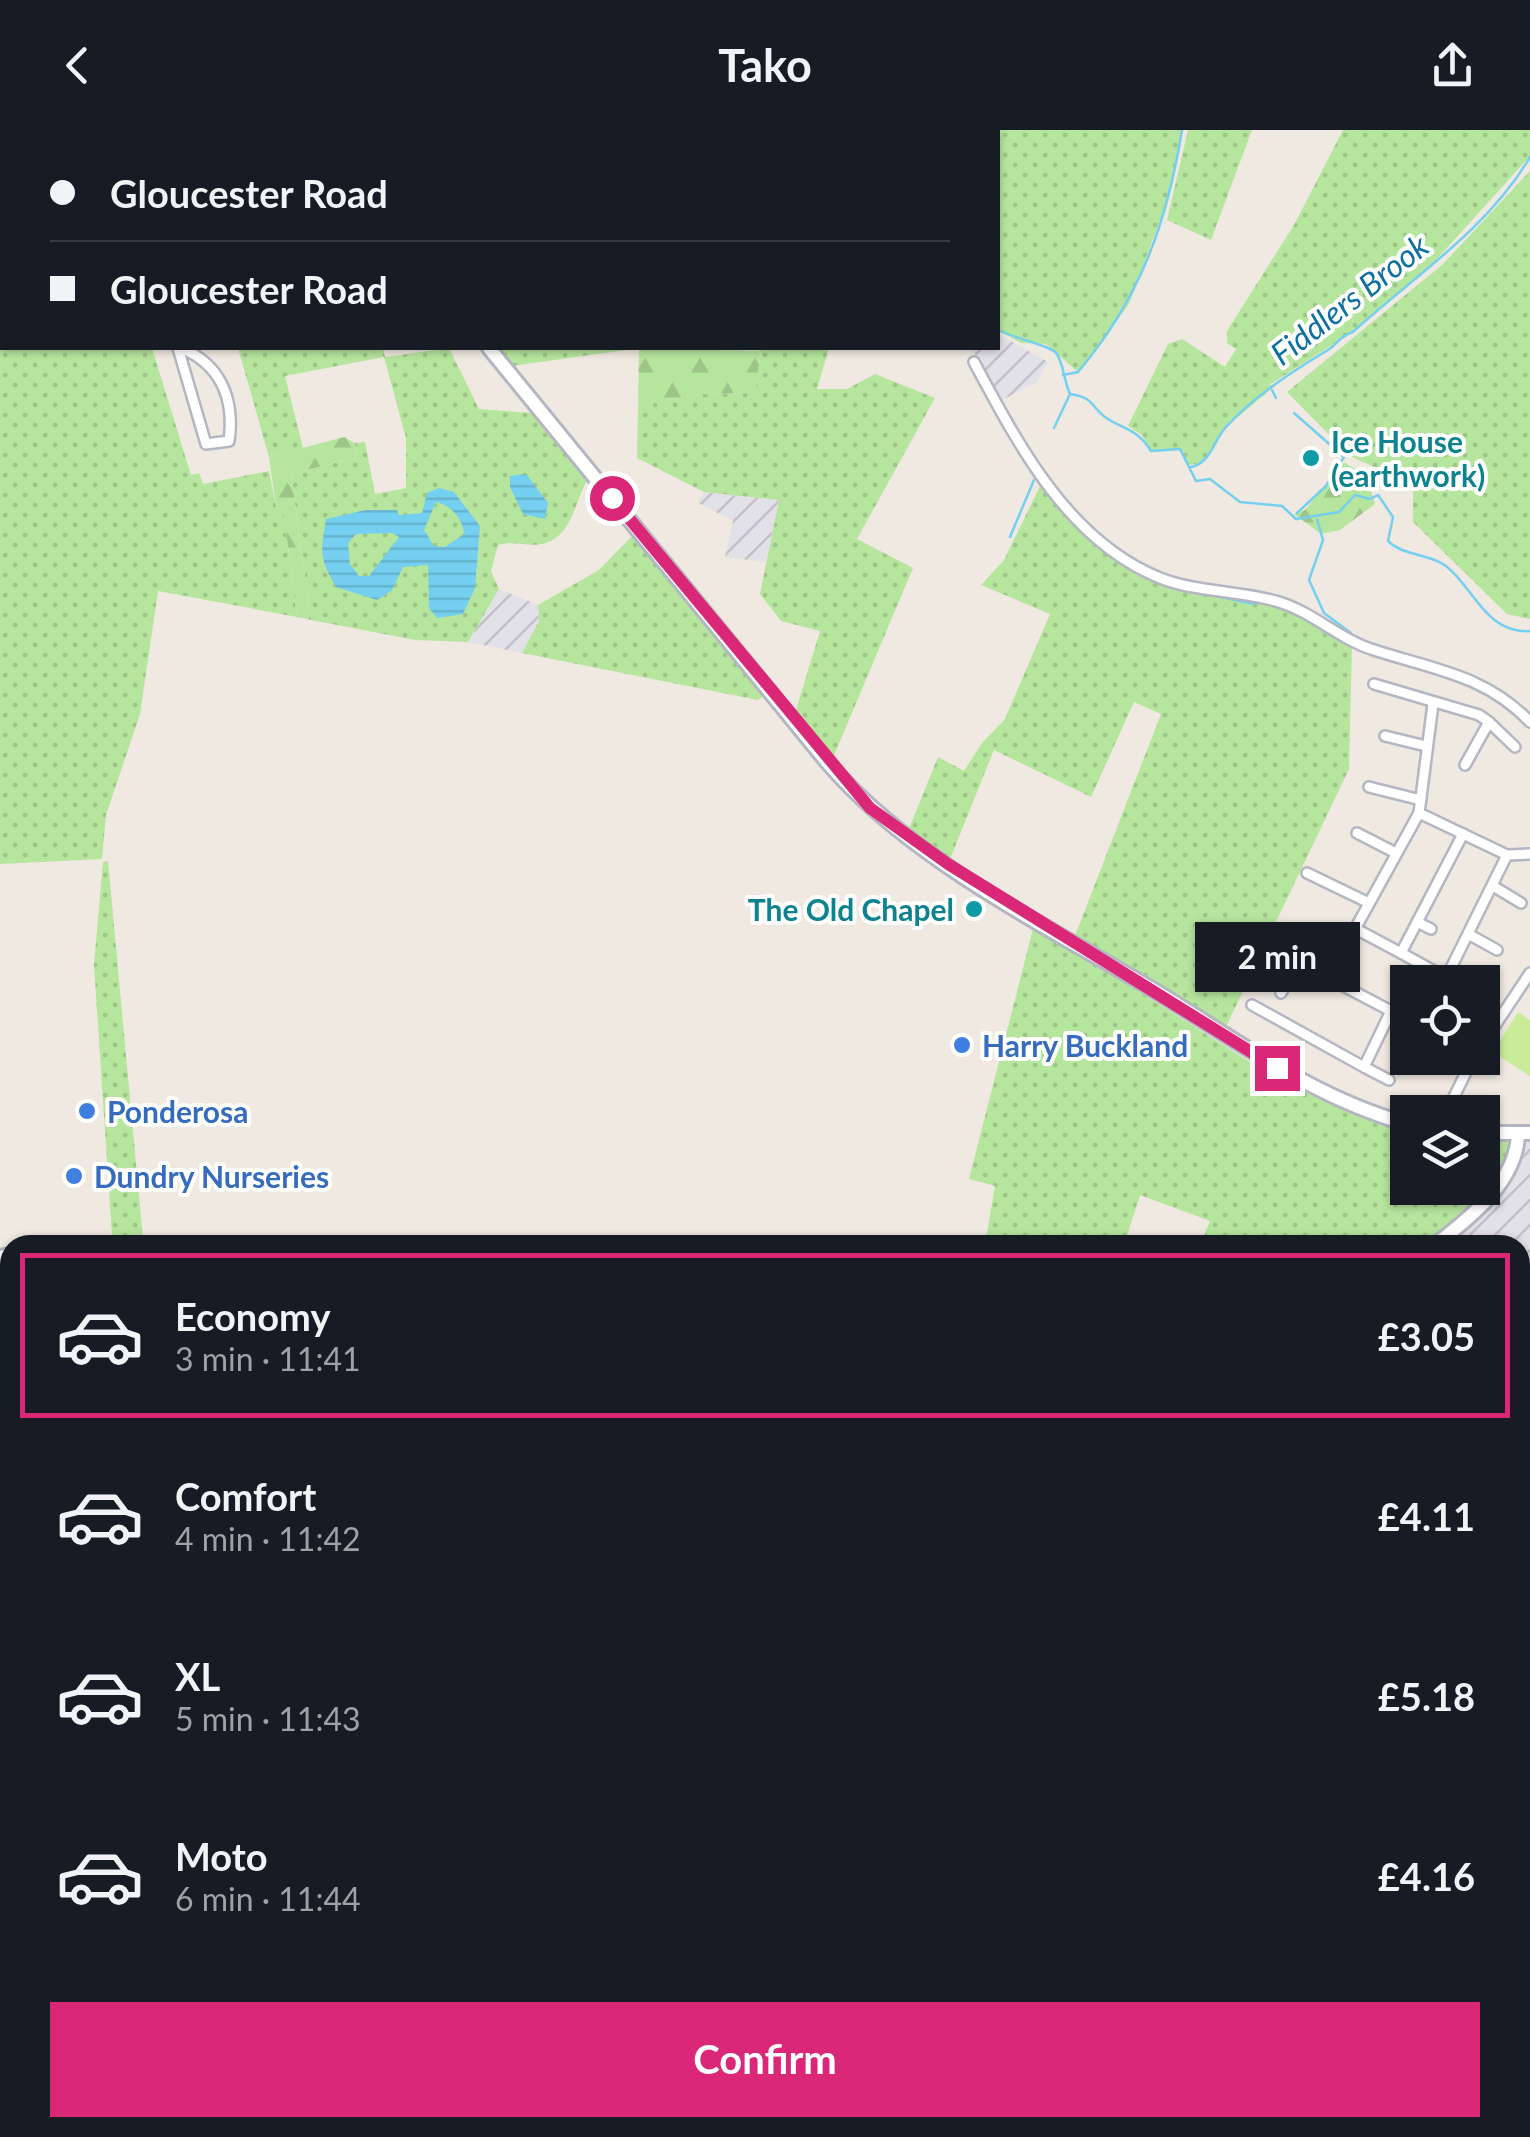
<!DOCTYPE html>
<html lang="en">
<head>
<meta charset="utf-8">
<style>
  :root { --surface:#171b24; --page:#20242c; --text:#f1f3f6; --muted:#9ea1a6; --line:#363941; --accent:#db2777 }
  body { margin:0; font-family:Lato,sans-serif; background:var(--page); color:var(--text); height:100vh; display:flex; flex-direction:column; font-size:38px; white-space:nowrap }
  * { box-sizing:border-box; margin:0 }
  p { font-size:32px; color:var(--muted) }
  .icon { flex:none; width:55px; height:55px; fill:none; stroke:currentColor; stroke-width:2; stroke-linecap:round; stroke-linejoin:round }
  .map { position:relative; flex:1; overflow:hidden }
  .panel { position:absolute; left:0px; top:1105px; width:1530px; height:902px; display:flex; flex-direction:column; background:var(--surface); border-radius:30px 30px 0 0; box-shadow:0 2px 8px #0004 }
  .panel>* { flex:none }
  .top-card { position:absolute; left:0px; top:0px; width:1000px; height:220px; box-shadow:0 2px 8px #0004; display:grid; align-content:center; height:220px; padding:0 50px; background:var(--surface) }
  .fabs { position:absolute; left:1390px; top:835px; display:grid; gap:20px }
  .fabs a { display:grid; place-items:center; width:110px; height:110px; border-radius:0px; background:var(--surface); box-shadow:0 2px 8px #0004; font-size:50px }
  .end { position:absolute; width:45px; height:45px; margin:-22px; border:12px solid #db2777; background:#fff; box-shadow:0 0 0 5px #fff }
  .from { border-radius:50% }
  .bubble { position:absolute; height:70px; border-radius:0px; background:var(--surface); box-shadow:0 2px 8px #0004; font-size:32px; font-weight:700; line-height:70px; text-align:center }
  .top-card b { display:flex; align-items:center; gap:35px; height:95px; font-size:38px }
  .top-card b+b { border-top:2px solid var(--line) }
  .top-card i { width:25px; height:25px; background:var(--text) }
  ul { padding:18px 0 0; list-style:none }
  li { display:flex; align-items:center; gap:30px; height:165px; margin:0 20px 15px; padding:0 30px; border:5px solid transparent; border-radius:0px }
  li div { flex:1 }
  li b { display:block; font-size:38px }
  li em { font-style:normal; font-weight:700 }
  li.active { border-color:var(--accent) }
  li>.icon { width:90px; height:90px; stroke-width:1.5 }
  .button { display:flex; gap:20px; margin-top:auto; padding:20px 50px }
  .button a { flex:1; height:115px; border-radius:0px; background:var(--accent); color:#fff; font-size:40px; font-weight:700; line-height:115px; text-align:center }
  header { display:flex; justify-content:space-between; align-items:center; height:130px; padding:0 50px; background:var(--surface); font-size:45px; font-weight:700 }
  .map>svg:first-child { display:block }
</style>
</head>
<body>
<header><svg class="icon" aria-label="back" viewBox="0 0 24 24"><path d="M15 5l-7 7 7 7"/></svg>Tako<svg class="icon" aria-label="share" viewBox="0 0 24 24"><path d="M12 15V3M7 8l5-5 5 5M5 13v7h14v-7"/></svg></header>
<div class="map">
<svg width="1530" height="2007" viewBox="0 0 1530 2007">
  <defs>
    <pattern id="industrial-furrows" width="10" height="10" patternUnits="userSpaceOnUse" patternTransform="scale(2.5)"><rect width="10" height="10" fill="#e3e1e8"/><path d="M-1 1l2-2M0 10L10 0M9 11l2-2" fill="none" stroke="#c3c1c7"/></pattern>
    <pattern id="green-dots" width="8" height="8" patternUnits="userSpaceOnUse" patternTransform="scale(2.5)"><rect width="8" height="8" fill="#b6e59e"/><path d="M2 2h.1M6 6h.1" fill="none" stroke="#9dc588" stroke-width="1.8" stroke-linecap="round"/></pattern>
    <pattern id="forest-firs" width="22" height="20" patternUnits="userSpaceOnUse" patternTransform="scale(2.5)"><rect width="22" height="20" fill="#b6e59e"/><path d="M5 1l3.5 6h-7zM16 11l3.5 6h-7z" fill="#9dc588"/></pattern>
    <pattern id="water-rules" width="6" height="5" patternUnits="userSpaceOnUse" patternTransform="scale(2.5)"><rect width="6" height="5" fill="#75cff0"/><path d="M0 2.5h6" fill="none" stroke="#66b2ce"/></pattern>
  </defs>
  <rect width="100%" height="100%" fill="#efe9e1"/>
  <!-- industrial -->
  <g fill="url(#industrial-furrows)">
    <polygon points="998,204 1048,232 1037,252 998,272 972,218 998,218"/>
    <polygon points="704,362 779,370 766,432 725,427 733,391 698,373"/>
    <polygon points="499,459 538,475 539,491 522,523 468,512"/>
    <polygon points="1530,1003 1530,1140 1520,1138 1520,1115 1471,1115 1456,1098 1518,1004"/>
  </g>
  <!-- green -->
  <g fill="url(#green-dots)">
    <polygon points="804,0 1183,0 1165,77 1129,174 1078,242 1046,214 1021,213 998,200 998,2"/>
    <polygon points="1188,0 1252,0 1211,110 1167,90"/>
    <polygon points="1343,0 1530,0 1530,26 1426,141 1353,202 1269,255 1276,255 1225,298 1202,333 1188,335 1179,319 1151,321 1142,305 1128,296 1168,214 1182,209 1225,237 1236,219 1227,213 1227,201 1294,95"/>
    <polygon points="1530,41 1530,489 1507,484 1413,392 1413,355 1350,326 1287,262 1442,135"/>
    <polygon points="0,72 2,218 152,218 191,345 199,343 203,354 269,341 276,376 284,385 297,487 158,461 140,584 106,685 102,729 0,734"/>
    <path d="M238,218H383L385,227L449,218L479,279L545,284L592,343C574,367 575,403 546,413C531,418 514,410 498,415L491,441L499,459L468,512L415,510L311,490L291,344L357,327L355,313L365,312L375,364L406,358V308L384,227L285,246L303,318L269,327Z"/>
    <polygon points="489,218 641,218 505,237"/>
    <polygon points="750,218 829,218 817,259 847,259 875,244 935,268 857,409 913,438 830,635 793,590 820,501 781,491 760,464 779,370 704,362 637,328 638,276 700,264 755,263 761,221"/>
    <polygon points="1043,350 1079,390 1126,429 1159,448 1277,471 1352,514 1349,639 1223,903 1073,811 1161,584 1134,572 1091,667 994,620 948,734 906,706 938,627 964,641 982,613 1005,589 1050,484 981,455 1004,430"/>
    <polygon points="632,406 765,565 758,570 522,523 539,491 538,475 599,440"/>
    <polygon points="108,731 143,1109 112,1106 94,835 103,732"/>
    <polygon points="1034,795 1272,946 1277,938 1407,994 1408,1058 1482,1058 1483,1003 1518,1004 1511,1038 1435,1115 1200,1115 1210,1091 1140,1065 1124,1115 985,1115 995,1056 969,1049"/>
    <polygon points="0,1147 10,1156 10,1369 0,1402"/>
  </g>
  <!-- forest -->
  <g fill="url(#forest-firs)">
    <polygon points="639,218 761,221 755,263 700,264 638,276"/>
    <polygon points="344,307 355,313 357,327 291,344 311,490 297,487 284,385 276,376 269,327"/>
    <polygon points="1344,332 1366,346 1375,374 1340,400 1321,404 1294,384 1305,380"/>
  </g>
  <!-- pitch -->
  <polygon fill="#c9ec9a" points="1518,882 1530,890 1530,946 1493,922"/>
  <!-- water -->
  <g fill="url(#water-rules)" fill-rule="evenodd">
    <polygon points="526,344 548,373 545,389 523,384 510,357 510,346"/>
    <path d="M439,358L454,362L480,396L475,458L463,484L437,488L429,478L428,435L403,437L392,460L377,470L336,457C318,426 321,422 326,389L366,380H397L399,385L422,383L427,363ZM436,372C451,375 463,389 464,404L445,417L434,416L424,400ZM392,403L399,407L369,446H359L350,434L348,413L356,404Z"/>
  </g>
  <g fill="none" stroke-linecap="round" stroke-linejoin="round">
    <!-- stream -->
    <g stroke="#75cff0" stroke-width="2.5">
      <polyline points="310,0 315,2"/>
      <polyline points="423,0 426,2"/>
      <polyline points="375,2 380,0"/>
      <path d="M998,200C1013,208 1053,216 1057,224C1064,236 1064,251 1070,264C1097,268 1090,278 1108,289C1126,300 1138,300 1151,321L1180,319L1196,351L1210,349L1240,372L1282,376L1296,389L1339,382L1355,365L1370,369L1378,365L1393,387L1388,411C1405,427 1429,423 1446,436C1475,459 1486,504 1530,501"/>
      <path d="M1063,245L1078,242C1139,170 1167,94 1182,0"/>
      <polyline points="1272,260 1276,268"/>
      <polyline points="1294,283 1344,327 1326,356 1297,383"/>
      <polyline points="1054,298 1070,264"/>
      <path d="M1191,337C1211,333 1213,311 1226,297C1254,266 1293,241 1328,220C1338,213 1340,206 1353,202C1413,147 1488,99 1530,27"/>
      <polyline points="1317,389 1323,410 1309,450 1324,483 1351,503"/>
      <polyline points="1010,407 1034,350"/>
      <polyline points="1197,462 1254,474"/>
      <polyline points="137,1115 143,1115"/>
      <polyline points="1520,1631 1530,1641"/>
      <polyline points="437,2007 438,1998"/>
    </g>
    <defs>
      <g id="street">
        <polyline points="89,2 90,0"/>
        <path d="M178,218L206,314L229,311C235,268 220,234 181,218"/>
        <path d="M974,232C1018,314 1068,411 1160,448C1198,463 1240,460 1279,472C1314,483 1339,509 1374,520C1432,539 1486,545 1530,592"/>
        <polyline points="1374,554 1479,585 1489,592 1465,635"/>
        <polyline points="1489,592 1515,617"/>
        <polyline points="1385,606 1426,616"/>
        <polyline points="1369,657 1421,670"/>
        <polyline points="1419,683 1433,574"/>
        <polyline points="1357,703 1394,722"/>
        <polyline points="1307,743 1367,772"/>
        <polyline points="1493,756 1521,773"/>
        <polyline points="1417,792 1431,799"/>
        <polyline points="1356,799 1401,823 1463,704"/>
        <polyline points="1299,804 1291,823 1298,832 1408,890"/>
        <polyline points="1470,805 1497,820"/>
        <polyline points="1401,823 1454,852"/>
        <polyline points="1328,848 1419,683 1507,725"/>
        <polyline points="1444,852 1507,725 1530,724"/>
        <polyline points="1281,863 1298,832"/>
        <polyline points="1252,875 1364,937 1391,881"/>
        <polyline points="1482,915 1530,843"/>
        <polyline points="1405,924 1408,919"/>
        <polyline points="1364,937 1389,950"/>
        <polyline points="1450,975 1473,928"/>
        <polyline points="1520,1815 1530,1822"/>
        <polyline points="1520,1974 1530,2005"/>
        <polyline points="1334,1998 1339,2007"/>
        <polyline points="448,2001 507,2007"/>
        <polyline points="712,2007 712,1998"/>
      </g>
      <g id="secondary">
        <polyline points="0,45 2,45"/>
        <path d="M489,218L827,632C910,729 1043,794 1152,859C1235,909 1313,968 1408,994"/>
        <polyline points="1482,1003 1530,1003"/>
        <path d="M1435,1115C1470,1088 1517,1051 1518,1004"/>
        <polyline points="0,1127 10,1125"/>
        <polyline points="1520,1343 1530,1341"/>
        <polyline points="1271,1998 1273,2007"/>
        <polyline points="449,2007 449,1998"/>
      </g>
      <g id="highway">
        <polyline points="1520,1185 1530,1181"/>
        <polyline points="1520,1201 1530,1198"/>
        <polyline points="0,1696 10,1694"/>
        <polyline points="0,1730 10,1726"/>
        <polyline points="0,1748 10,1745"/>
        <polyline points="0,1787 10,1781"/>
      </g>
    </defs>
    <!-- street casing -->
    <use href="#street" stroke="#b4b7c1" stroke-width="14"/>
    <!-- secondary casing -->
    <use href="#secondary" stroke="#b4b7c1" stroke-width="18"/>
    <!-- highway casing -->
    <use href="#highway" stroke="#c9c9c9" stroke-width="20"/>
    <!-- street -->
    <use href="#street" stroke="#fff" stroke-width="9"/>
    <!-- secondary -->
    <use href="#secondary" stroke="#fff" stroke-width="12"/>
    <!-- highway -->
    <use href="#highway" stroke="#ffa35c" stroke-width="15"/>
  </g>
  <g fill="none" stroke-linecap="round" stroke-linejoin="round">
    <!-- route -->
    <polyline stroke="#db2777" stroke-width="12" points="612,368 870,678 948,734 1277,938"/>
  </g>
  <!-- markers -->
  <g fill="#0f9aa8" stroke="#fff" stroke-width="4">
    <circle cx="1311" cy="328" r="10"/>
    <circle cx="974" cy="779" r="10"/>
  </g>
  <g fill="#3f7fe0" stroke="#fff" stroke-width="4">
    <circle cx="962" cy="915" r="10"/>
    <circle cx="87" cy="981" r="10"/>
    <circle cx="74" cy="1046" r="10"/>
  </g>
  <g text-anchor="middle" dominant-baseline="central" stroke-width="8" stroke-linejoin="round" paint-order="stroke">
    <!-- culture labels -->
    <g font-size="30" font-weight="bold" fill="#0d838f" stroke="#fff" text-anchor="start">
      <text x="1331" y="311">Ice House<tspan x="1331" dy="34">(earthwork)</tspan></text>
      <text x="954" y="779" text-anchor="end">The Old Chapel</text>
    </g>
    <!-- shop labels -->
    <g font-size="30" font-weight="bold" fill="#366cbe" stroke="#fff" text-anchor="start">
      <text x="982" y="915">Harry Buckland</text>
      <text x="107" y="981">Ponderosa</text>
      <text x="94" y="1046">Dundry Nurseries</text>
    </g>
    <!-- water labels -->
    <g font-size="32" font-style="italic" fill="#0d6fa3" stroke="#fff">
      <text transform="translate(1349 169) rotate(-38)">Fiddlers Brook</text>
    </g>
  </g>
</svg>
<div class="fabs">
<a><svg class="icon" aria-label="locate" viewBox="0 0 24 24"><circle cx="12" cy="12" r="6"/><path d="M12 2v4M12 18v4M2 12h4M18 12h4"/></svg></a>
<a><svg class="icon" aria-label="layers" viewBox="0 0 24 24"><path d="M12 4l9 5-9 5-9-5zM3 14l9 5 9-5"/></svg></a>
</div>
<i class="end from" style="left:612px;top:368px"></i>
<i class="end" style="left:1277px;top:938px"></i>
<div class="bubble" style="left:1195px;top:792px;width:165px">2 min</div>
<div class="top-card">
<b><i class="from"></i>Gloucester Road</b>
<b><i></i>Gloucester Road</b>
</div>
<section class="panel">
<ul>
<li class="active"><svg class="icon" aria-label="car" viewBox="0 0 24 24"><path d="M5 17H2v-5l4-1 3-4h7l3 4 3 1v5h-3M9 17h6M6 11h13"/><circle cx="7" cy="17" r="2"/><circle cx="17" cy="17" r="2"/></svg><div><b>Economy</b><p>3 min · 11:41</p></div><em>£3.05</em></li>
<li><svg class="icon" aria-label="car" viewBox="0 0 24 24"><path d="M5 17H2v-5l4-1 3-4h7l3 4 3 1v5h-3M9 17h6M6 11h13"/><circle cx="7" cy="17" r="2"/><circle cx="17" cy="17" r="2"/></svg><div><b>Comfort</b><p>4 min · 11:42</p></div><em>£4.11</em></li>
<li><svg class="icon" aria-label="car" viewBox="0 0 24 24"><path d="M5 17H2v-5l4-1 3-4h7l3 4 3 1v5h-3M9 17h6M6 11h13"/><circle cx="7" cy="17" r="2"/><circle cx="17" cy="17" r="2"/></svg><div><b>XL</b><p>5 min · 11:43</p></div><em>£5.18</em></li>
<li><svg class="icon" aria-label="car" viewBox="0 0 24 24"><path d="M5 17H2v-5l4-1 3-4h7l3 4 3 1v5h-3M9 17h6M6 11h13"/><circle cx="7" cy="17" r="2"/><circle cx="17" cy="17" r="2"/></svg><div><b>Moto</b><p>6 min · 11:44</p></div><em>£4.16</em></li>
</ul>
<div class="button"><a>Confirm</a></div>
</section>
</div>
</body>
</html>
